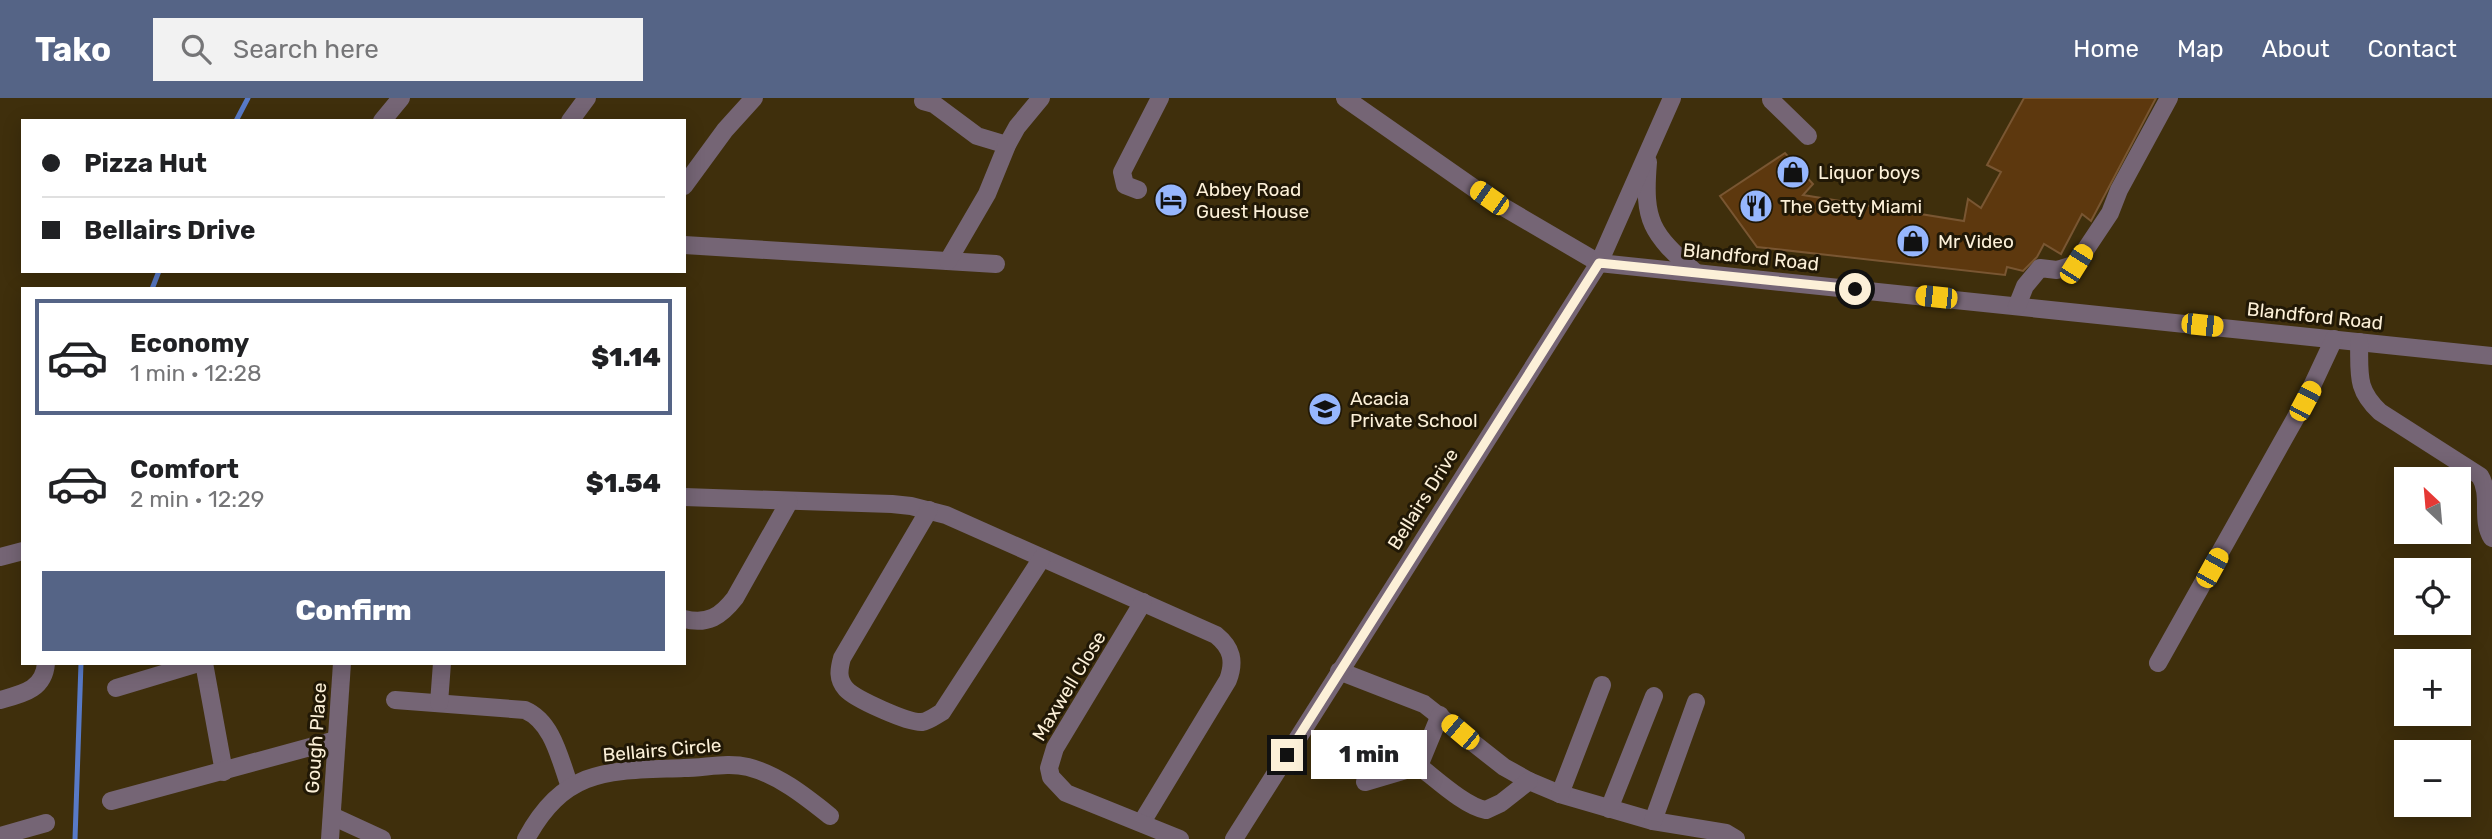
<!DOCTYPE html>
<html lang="en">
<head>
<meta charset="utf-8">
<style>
  :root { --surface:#fff; --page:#f2f2f2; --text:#202124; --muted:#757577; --line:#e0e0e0; --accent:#556486 }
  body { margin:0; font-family:Rubik,sans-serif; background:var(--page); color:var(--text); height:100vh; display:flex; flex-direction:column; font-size:26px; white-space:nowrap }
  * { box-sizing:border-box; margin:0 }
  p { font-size:23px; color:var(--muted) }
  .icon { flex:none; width:38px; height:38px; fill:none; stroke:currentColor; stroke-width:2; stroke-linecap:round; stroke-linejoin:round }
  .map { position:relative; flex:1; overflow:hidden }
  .sheet { position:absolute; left:21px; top:189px; width:665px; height:378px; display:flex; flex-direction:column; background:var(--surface); border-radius:0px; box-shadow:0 4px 18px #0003 }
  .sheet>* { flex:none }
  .guide { position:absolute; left:21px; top:21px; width:665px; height:154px; border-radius:0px; box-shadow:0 4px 18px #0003; display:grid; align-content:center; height:154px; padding:0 21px; background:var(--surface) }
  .needle { width:46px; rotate:334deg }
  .buttons { position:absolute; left:2394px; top:369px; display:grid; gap:14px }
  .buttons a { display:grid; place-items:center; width:77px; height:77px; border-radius:0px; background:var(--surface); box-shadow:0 4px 18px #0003; font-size:35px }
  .end { position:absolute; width:32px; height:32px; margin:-16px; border:9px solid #fcf0d8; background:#111; box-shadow:0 0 0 4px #111 }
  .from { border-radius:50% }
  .bubble { position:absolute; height:49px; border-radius:0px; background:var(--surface); box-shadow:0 4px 18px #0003; font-size:23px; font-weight:800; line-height:49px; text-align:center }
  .car { position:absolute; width:21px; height:42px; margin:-21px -10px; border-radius:9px; box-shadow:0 0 5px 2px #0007; background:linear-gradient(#f5c518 24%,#345 0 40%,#f5c518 0 76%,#345 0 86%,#f5c518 0) }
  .guide b { display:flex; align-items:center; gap:24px; height:66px; font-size:26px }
  .guide b+b { border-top:2px solid var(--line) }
  .guide i { width:18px; height:18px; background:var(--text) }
  ul { padding:12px 0 0; list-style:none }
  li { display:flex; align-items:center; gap:21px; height:116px; margin:0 14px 10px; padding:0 7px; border:4px solid transparent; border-radius:0px }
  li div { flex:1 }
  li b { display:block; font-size:26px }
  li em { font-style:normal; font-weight:800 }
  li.active { border-color:var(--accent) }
  li>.icon { width:63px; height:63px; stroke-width:1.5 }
  .cta { display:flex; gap:14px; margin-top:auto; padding:14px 21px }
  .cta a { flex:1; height:80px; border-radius:0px; background:var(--accent); color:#fff; font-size:28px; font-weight:800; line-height:80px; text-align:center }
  header { display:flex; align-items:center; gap:42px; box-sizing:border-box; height:98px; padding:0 35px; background:var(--accent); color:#fff }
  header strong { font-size:33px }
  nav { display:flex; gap:38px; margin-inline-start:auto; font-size:24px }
  .search { width:490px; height:63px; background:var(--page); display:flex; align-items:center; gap:18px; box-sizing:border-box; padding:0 24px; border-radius:0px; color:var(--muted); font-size:26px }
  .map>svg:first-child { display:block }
</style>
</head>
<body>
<header>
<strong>Tako</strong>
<div class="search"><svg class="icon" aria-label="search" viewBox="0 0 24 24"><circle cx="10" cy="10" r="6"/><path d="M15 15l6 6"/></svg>Search here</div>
<nav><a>Home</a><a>Map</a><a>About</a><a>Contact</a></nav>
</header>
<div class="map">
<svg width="2492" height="741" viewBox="0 0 2492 741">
  <rect width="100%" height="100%" fill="#3f2f0c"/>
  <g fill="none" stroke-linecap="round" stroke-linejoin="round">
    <!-- stream -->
    <g stroke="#587ac7" stroke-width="5">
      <polyline points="236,23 248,0"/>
      <polyline points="152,191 159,173"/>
      <polyline points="75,741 81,565"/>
    </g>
  </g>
  <!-- building -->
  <polygon fill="#5d380e" stroke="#795632" stroke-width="2" points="2024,0 2156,0 2091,123 2082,116 2061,156 2044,146 2037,159 2023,173 2007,169 2005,177 1757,149 1720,98 1785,55 1813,86 1803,97 1964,123 1968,101 1981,110 2001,74 1987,67"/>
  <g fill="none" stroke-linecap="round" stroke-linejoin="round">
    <!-- minor -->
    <g stroke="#756575" stroke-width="18">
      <polyline points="1345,0 1488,100 1599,165 2492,258"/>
      <polyline points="1771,2 1808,38"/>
      <polyline points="923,3 934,6 977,38 1007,47"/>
      <polyline points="382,23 401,0"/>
      <polyline points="570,23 587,0"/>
      <path d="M1648,64C1643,124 1651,135 1695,174"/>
      <polyline points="684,88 725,32 754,0"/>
      <polyline points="1138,92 1125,87 1122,74 1160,0"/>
      <polyline points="684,147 996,166"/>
      <polyline points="948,163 987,96 1007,47 1017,29 1041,0"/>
      <polyline points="2017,208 2025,188 2040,170 2057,172 2076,166 2110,115 2119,92 2169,0"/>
      <path d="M2359,244C2360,275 2355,291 2380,314L2480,378C2492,398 2480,421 2492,440"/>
      <path d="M684,399L892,406L911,408L946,417L1216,537C1232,550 1235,563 1228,582L1142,724"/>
      <path d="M929,412L842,560C839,571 837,581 846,591C855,601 908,625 922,624C929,623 935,618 942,614L1042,460"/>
      <polyline points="0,459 23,453"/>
      <polyline points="1143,504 1055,650 1049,670 1051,679 1066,695 1180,741"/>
      <path d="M684,521C708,527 721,518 735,500L789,404"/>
      <polyline points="204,565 224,674"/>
      <polyline points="2158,565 2305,303 2334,241"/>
      <polyline points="1339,573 1424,606 1504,669 1529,683 1560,696 1653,723 1726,735 1736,741"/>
      <polyline points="116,590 199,565"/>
      <path d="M0,602C22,596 44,592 46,565"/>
      <path d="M395,602L525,612C553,624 560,662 570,689"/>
      <polyline points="439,605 442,565"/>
      <path d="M1440,617L1419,668C1436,681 1466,709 1486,712L1501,705L1529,683"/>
      <polyline points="1365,684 1419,668"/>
      <polyline points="1560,696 1602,587"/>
      <polyline points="111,703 336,642"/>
      <polyline points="1609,711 1654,598"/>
      <polyline points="332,718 382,741"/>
      <polyline points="1653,723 1696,604"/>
      <polyline points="0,738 46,725"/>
      <polyline points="330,741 342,565"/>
      <path d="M526,741C566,668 610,673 684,670C705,670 727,664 748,669C779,677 806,699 830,718"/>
      <polyline points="1234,741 1599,165 1672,0"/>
    </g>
  </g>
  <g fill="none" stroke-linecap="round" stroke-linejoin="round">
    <!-- route -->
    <polyline stroke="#fcf0d8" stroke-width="9" points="1287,657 1599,165 1855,191"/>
  </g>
  <!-- icons -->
  <defs>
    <symbol id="shop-disc" viewBox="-11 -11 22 22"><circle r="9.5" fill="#96b6fd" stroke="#211806"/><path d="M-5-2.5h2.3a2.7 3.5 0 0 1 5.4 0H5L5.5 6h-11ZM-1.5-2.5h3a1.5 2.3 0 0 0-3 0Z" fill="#111"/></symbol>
    <symbol id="hotel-disc" viewBox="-11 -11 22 22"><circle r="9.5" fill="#96b6fd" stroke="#211806"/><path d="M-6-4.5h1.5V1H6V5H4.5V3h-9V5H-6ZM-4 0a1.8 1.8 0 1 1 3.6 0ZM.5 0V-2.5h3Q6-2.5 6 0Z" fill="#111"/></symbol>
    <symbol id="restaurant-disc" viewBox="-11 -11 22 22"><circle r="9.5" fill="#96b6fd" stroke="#211806"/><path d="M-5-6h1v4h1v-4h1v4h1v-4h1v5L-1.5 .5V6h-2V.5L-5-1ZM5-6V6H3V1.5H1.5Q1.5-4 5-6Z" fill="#111"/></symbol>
    <symbol id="school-disc" viewBox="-11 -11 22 22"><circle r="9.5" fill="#96b6fd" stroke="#211806"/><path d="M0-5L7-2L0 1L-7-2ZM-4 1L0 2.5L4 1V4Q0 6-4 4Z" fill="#111"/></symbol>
  </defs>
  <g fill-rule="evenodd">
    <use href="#shop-disc" x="1774" y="55" width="38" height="38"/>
    <use href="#hotel-disc" x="1152" y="83" width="38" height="38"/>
    <use href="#restaurant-disc" x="1737" y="89" width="38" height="38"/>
    <use href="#shop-disc" x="1894" y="124" width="38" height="38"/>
    <use href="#school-disc" x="1306" y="292" width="38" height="38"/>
  </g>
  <g text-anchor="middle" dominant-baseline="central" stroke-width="6" stroke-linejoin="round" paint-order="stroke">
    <!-- poi labels -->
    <g font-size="19" fill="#fcf0d8" stroke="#211806" text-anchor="start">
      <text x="1818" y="74">Liquor boys</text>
      <text x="1196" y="91">Abbey Road<tspan x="1196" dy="22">Guest House</tspan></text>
      <text x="1780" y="108">The Getty Miami</text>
      <text x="1938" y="143">Mr Video</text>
      <text x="1350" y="300">Acacia<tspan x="1350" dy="22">Private School</tspan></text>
    </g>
    <!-- street labels -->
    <g font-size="19" fill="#fcf0d8" stroke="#211806">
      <text transform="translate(1751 159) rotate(6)">Blandford Road</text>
      <text transform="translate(2315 218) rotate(6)">Blandford Road</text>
      <text transform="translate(1423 401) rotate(-58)">Bellairs Drive</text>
      <text transform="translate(1069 588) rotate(-59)">Maxwell Close</text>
      <text transform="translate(316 640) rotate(-86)">Gough Place</text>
      <text transform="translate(662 652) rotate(-5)">Bellairs Circle</text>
    </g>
  </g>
</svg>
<div class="buttons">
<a><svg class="needle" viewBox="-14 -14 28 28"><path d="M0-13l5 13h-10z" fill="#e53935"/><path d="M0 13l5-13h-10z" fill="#757577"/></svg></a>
<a><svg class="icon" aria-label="locate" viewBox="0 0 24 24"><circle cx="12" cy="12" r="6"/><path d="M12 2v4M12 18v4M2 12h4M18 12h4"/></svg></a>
<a>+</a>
<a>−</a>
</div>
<i class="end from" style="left:1855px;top:191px"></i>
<i class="end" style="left:1287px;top:657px"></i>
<div class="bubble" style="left:1311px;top:632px;width:116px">1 min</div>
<i class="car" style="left:1489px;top:100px;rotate:305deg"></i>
<i class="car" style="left:2076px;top:166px;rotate:32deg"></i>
<i class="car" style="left:1936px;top:199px;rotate:276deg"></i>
<i class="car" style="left:2202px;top:227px;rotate:96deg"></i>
<i class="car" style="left:2305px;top:303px;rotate:28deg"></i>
<i class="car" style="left:2212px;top:470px;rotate:29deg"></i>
<i class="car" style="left:1460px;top:634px;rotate:310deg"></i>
<div class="guide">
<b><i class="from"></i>Pizza Hut</b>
<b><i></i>Bellairs Drive</b>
</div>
<section class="sheet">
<ul>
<li class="active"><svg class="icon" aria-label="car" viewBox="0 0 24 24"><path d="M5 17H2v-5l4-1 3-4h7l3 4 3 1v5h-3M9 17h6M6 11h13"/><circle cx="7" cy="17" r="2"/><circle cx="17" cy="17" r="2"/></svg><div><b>Economy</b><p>1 min · 12:28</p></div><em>$1.14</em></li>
<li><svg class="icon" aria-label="car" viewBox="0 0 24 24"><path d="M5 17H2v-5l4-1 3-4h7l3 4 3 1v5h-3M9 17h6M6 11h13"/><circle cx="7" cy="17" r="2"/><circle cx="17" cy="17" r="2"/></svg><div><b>Comfort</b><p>2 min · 12:29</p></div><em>$1.54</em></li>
</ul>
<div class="cta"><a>Confirm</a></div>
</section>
</div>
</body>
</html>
